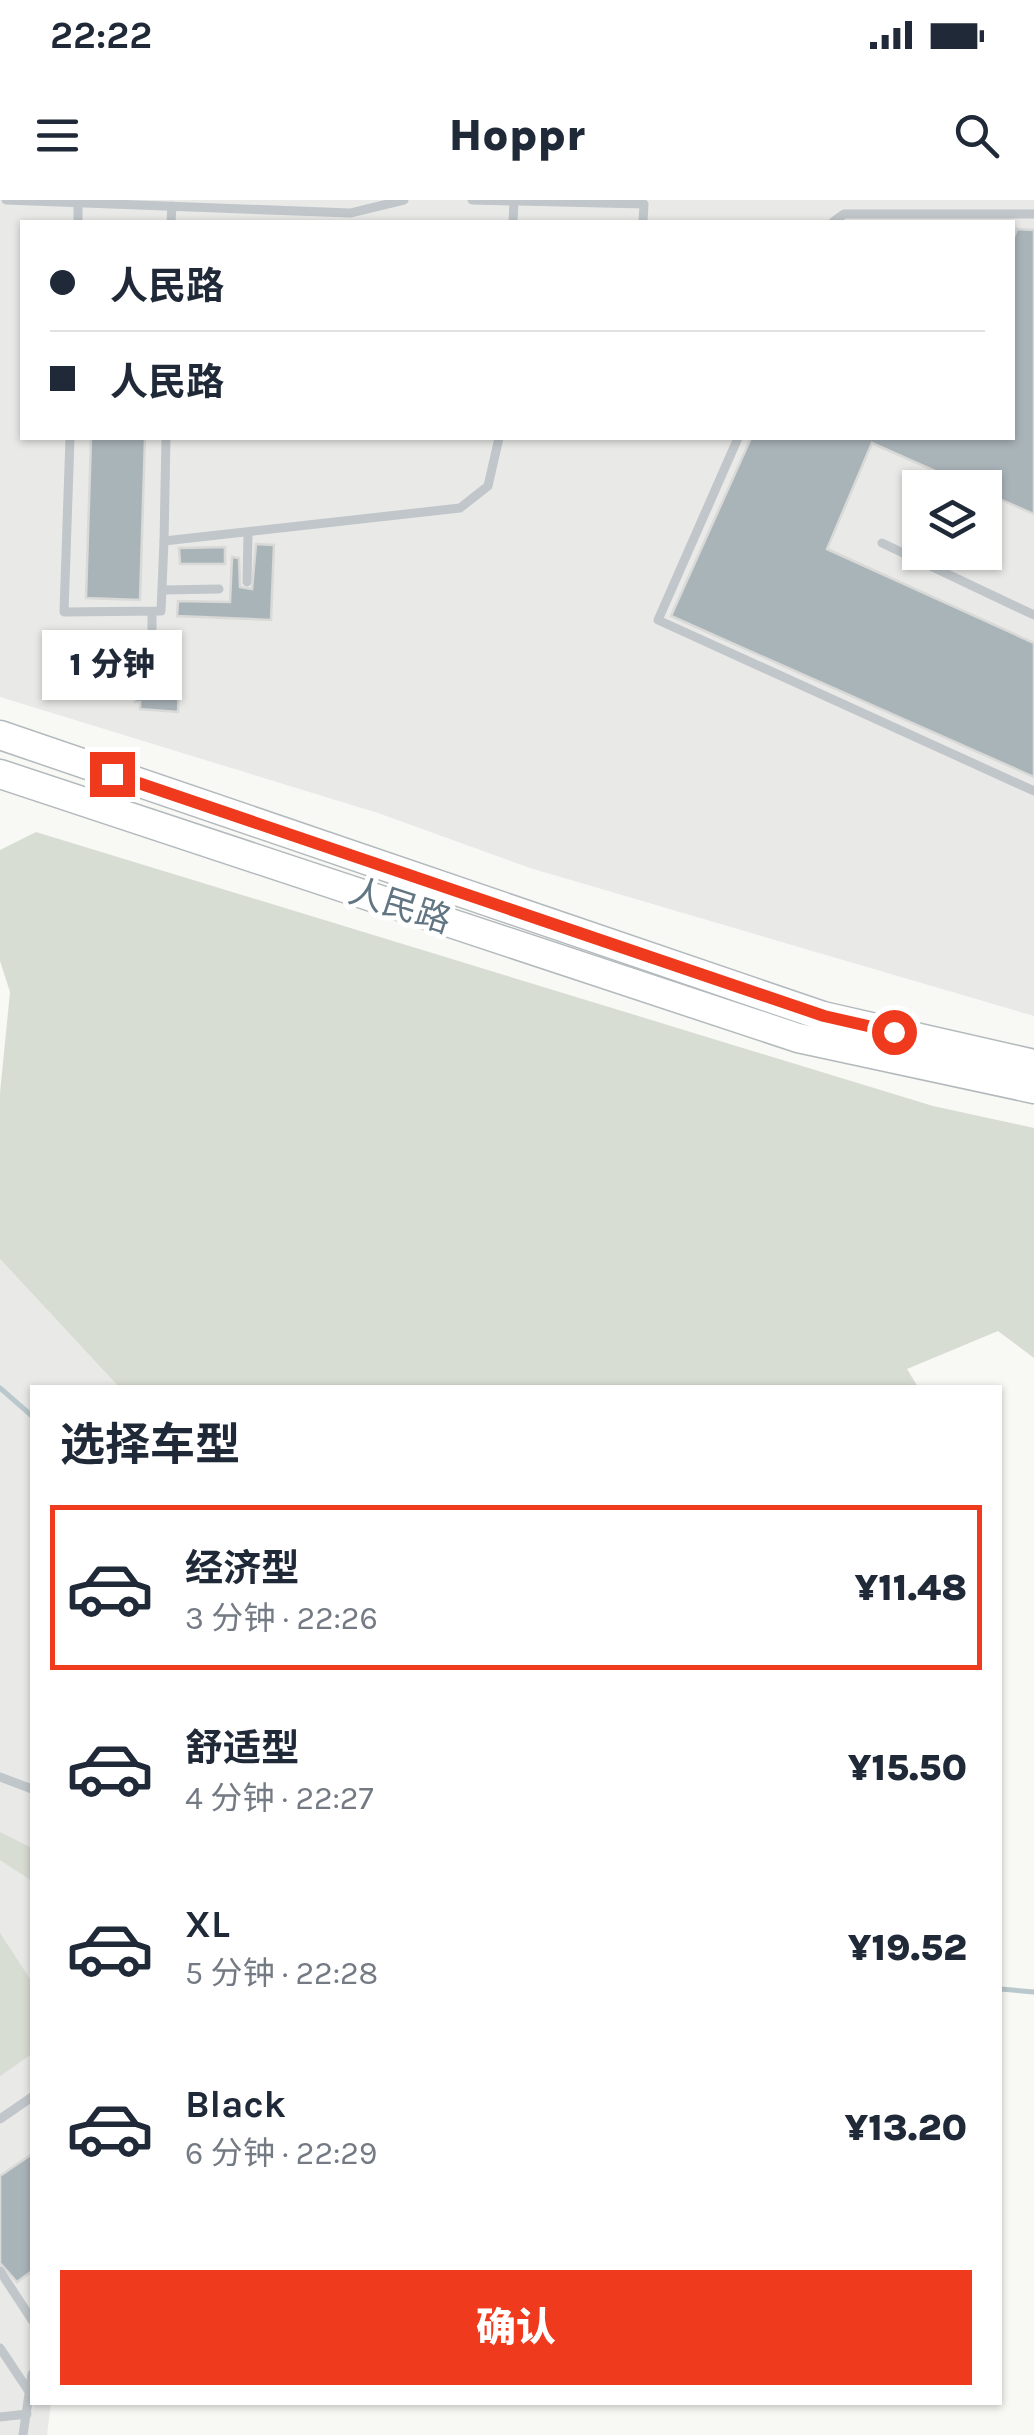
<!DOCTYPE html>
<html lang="zh">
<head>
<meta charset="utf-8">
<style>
  :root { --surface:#fff; --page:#f2f2f3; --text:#1f2937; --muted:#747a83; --line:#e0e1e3; --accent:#ef3a1d }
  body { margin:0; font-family:Karla,"Noto Sans SC",sans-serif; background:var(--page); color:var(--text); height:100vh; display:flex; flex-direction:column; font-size:38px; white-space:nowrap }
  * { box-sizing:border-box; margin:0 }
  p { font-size:32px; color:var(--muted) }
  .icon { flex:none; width:55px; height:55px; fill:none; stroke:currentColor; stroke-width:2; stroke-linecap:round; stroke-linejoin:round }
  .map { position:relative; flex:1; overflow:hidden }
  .drawer { position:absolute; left:30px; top:1185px; width:972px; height:1020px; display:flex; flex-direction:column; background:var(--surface); border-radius:0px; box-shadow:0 2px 8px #0004 }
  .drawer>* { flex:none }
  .guide { position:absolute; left:20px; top:20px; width:995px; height:220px; border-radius:0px; box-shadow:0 2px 8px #0004; display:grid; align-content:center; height:220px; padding:0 30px; background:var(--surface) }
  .tools { position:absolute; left:902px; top:270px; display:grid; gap:20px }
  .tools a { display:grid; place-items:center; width:100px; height:100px; border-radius:0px; background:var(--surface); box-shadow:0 2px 8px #0004; font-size:50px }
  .end { position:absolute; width:45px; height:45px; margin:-22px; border:12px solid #ef3a1d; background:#fff; box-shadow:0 0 0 5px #fff }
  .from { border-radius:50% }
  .bubble { position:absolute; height:70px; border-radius:0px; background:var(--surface); box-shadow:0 2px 8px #0004; font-size:32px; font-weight:800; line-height:70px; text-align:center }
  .guide b { display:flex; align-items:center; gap:35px; height:95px; font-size:38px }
  .guide b+b { border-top:2px solid var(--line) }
  .guide i { width:25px; height:25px; background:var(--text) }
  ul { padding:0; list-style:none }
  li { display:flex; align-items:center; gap:30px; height:165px; margin:0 20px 15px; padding:0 10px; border:5px solid transparent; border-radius:0px }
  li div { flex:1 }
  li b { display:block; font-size:38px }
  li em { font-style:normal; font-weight:800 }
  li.current { border-color:var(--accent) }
  li>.icon { width:90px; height:90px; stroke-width:1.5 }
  h2 { padding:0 30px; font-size:45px; line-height:120px }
  .primary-button { display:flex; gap:20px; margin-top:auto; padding:20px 30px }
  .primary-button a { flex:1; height:115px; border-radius:0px; background:var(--accent); color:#fff; font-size:40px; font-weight:800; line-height:115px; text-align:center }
  .status { display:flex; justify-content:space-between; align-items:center; height:70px; padding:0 50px; background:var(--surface); direction:ltr }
  .status svg { height:28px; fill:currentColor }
  header { display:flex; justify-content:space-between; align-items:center; height:130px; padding:0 30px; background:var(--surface); font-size:45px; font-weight:800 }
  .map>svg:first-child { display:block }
</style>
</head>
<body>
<div class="status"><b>22:22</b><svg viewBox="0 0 49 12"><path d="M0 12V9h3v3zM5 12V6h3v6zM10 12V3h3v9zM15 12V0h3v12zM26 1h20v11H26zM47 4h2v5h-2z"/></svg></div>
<header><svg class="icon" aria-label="menu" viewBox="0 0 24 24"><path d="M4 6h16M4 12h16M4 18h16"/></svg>Hoppr<svg class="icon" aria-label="search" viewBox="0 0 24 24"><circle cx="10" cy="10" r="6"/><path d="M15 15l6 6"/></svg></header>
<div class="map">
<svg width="1034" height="2235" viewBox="0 0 1034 2235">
  <rect width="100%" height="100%" fill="#f8f8f4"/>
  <!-- built -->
  <g fill="#e9e9e8" fill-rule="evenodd">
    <path d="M0,0H1034V816L530,668L378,613L0,497ZM22,22H1012V238H22ZM920,288H985V352H920Z"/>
    <polygon points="0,1059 119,1187 32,1188 32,2202 51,2203 47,2235 0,2235"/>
  </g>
  <!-- green -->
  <g fill="#d8ddd3">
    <polygon points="36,632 933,906 1034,928 1034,1158 998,1131 907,1169 918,1187 119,1187 0,1059 0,893 10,792 0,761 0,650"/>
    <polygon points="0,1632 32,1648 32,1681 0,1660"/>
    <polygon points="0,1733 32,1782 32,1854 0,1876"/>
  </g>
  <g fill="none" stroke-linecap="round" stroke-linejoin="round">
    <!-- stream -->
    <g stroke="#b9c8cc" stroke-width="5">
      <polyline points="0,1188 32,1216"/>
      <polyline points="1000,1789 1034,1792"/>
    </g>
  </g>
  <!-- building -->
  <g fill="#a9b4b9" stroke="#d9d9d7" stroke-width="2.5">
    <polygon points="1017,29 1034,30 1034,314 985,293 985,288 973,288 872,243 827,349 1034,443 1034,577 671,416 751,238 1012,238 1012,42"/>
    <polygon points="91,238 145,238 140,400 86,398"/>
    <polygon points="256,344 274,345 271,420 177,416 178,401 230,402 232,357 239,358 240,387 252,389"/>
    <polygon points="225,347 225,364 180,364 179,348"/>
    <polygon points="164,483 179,484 178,512 140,509 140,502 135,502 136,486 164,488"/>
    <polygon points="32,1954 32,2071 17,2082 0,2063 0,1976"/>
  </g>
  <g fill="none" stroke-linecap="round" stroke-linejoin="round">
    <defs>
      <g id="primary">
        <polyline points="0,535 823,816 1034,864"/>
        <polyline points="0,574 798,838 1034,889"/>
      </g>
    </defs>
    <!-- primary casing -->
    <use href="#primary" stroke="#b3babd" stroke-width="31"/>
    <!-- service -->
    <g stroke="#c0c6c9" stroke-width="9">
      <polyline points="6,0 350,13 404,0"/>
      <polyline points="472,0 644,4 643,22"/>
      <polyline points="78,22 78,3"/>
      <polyline points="171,22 172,6"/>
      <polyline points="513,22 514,1"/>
      <polyline points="833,22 844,14 1034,14"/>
      <polyline points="70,238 64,412 161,411 164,341"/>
      <polyline points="166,238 164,341 460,308 488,286 499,238"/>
      <polyline points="738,238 658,420 1034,591"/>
      <polyline points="882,343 1034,415"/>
      <polyline points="247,382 248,334"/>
      <polyline points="163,390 219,389"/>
      <polyline points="152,481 152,412"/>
      <polyline points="0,1577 32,1589"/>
      <polyline points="0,1919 32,1897"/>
      <polyline points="0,2071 32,2120"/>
      <polyline points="0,2148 30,2193"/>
      <polyline points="0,2217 27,2214"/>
      <polyline points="23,2235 32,2174"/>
    </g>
    <!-- primary -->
    <use href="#primary" stroke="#fff" stroke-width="28"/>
  </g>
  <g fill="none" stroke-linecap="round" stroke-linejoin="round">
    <!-- route -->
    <polyline stroke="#ef3a1d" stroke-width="12" points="112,574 824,816 894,832"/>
  </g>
  <g text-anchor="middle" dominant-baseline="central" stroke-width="10" stroke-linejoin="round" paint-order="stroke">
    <!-- street labels -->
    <g font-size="35" fill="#617682" stroke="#fff">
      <text transform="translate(400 706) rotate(18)">人民路</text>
    </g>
  </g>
</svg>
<div class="tools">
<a><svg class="icon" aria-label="layers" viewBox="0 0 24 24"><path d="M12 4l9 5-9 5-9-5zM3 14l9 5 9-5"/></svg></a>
</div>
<i class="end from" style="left:894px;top:832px"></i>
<i class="end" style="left:112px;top:574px"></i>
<div class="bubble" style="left:42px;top:430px;width:140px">1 分钟</div>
<div class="guide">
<b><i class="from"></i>人民路</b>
<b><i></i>人民路</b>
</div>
<section class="drawer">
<h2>选择车型</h2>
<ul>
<li class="current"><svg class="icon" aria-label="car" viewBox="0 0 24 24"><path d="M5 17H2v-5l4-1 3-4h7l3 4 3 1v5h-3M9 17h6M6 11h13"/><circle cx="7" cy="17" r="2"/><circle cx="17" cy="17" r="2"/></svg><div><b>经济型</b><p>3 分钟 · 22:26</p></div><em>¥11.48</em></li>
<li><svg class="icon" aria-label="car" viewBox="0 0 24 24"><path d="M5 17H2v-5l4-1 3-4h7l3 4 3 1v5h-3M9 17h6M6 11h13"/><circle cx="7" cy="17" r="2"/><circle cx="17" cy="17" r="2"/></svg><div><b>舒适型</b><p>4 分钟 · 22:27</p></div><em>¥15.50</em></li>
<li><svg class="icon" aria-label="car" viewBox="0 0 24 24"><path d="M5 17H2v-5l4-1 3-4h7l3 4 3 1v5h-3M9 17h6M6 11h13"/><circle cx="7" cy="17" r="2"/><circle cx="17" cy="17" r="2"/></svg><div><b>XL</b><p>5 分钟 · 22:28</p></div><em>¥19.52</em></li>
<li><svg class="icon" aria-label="car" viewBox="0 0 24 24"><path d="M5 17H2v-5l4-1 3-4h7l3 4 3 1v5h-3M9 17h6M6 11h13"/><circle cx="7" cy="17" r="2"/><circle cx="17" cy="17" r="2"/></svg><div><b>Black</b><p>6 分钟 · 22:29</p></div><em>¥13.20</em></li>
</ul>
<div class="primary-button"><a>确认</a></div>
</section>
</div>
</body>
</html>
